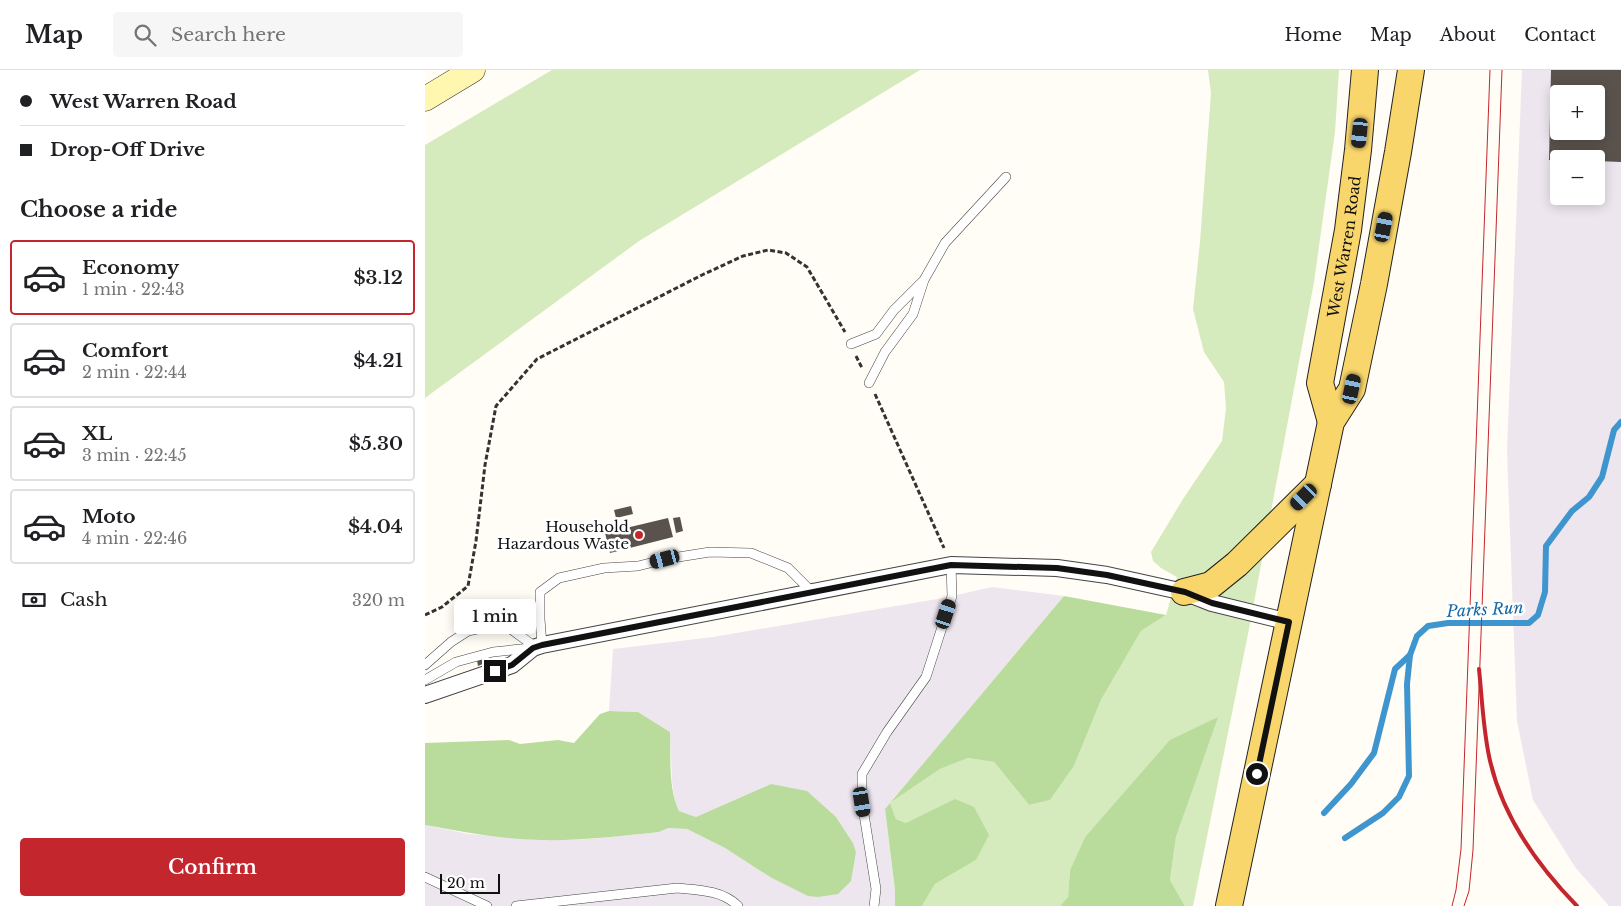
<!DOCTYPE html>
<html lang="en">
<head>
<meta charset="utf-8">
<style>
  :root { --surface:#fff; --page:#f6f6f6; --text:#202124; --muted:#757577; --line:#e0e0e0; --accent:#c4262e }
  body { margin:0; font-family:"Libre Baskerville",serif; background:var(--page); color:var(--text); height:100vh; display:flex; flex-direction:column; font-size:19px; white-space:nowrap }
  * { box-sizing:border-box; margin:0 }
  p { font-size:16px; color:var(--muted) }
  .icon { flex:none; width:28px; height:28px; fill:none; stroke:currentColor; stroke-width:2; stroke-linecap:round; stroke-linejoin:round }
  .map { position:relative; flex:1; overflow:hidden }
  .drawer { display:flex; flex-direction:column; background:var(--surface); width:425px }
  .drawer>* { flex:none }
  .hud { display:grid; align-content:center; height:110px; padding:0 20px; background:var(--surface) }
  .controls { position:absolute; left:1125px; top:15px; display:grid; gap:10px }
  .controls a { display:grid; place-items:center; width:55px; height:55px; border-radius:5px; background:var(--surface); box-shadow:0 2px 12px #0003; font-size:25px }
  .scale { position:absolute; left:15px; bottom:12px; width:60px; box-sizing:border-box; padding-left:5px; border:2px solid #111; border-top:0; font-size:14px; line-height:18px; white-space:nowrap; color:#111; -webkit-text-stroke:4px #fff; paint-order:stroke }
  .end { position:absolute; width:22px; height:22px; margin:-11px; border:6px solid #111; background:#fff; box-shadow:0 0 0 2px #fff }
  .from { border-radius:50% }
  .bubble { position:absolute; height:35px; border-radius:5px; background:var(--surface); box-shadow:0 2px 12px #0003; font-size:16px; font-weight:600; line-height:35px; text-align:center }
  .car { position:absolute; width:15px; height:30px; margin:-15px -8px; border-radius:6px; box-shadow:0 0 4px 1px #0007; background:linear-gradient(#222 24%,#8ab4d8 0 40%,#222 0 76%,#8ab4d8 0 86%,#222 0) }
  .hud b { display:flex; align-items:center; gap:18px; height:48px; font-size:19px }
  .hud b+b { border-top:1px solid var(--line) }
  .hud i { width:12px; height:12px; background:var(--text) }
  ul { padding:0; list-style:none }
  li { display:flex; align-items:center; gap:15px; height:75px; margin:0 10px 8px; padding:0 10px; border:2px solid var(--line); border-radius:5px }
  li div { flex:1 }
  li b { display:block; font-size:19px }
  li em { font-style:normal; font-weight:600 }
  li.selected { border-color:var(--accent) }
  li>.icon { width:45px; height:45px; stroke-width:1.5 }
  h2 { padding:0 20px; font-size:22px; line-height:60px }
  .pay { display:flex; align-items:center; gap:12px; height:55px; padding:0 20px; font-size:19px }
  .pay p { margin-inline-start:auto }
  .primary-button { display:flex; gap:10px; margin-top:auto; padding:10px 20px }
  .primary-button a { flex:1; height:58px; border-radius:5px; background:var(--accent); color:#fff; font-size:20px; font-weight:600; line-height:58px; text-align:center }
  header { display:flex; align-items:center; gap:30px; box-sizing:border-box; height:70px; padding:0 25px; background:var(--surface); border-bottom:1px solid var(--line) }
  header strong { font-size:24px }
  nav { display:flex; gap:28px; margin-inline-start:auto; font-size:18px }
  .search { width:350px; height:45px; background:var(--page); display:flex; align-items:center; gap:12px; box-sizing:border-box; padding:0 18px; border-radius:5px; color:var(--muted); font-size:19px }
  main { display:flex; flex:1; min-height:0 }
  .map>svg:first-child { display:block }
</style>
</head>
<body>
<header>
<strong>Map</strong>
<div class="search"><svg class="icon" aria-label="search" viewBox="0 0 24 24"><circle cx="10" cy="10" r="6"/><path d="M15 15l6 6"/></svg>Search here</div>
<nav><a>Home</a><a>Map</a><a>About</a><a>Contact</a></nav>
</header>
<main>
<section class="drawer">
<div class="hud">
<b><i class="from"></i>West Warren Road</b>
<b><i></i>Drop-Off Drive</b>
</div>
<h2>Choose a ride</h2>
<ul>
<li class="selected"><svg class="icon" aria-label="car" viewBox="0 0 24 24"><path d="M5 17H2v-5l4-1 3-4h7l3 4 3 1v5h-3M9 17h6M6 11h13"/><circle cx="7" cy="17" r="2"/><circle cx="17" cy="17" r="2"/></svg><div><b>Economy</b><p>1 min · 22:43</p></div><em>$3.12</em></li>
<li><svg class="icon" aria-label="car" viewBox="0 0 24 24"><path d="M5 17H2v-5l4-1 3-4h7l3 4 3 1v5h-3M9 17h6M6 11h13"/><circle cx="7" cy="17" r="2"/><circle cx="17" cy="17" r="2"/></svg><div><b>Comfort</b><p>2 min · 22:44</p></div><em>$4.21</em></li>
<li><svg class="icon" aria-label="car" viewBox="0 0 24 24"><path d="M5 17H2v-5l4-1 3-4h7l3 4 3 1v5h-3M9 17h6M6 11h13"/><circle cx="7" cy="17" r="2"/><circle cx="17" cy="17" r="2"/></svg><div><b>XL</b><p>3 min · 22:45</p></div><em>$5.30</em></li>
<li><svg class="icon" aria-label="car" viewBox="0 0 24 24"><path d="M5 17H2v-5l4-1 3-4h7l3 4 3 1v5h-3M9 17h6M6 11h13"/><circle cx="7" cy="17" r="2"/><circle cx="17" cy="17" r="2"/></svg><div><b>Moto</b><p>4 min · 22:46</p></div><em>$4.04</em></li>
</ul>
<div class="pay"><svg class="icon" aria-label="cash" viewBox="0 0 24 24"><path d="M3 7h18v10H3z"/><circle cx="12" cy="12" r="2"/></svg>Cash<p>320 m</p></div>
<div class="primary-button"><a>Confirm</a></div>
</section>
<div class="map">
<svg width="1196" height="836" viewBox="0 0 1196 836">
  <rect width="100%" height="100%" fill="#fffdf5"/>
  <!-- industrial -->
  <g fill="#eee6ef" fill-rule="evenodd">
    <path d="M1097,0H1196V836H1184L1150,797L1108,730L1092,651L1082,381ZM1134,24H1171V61H1134ZM1134,89H1171V126H1134Z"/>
    <polygon points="567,517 639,526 460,739 470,820 470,836 0,836 0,755 44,764 114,770 166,769 234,762 243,758 262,759 300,778 345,807 431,782 428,773 411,747 346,714 271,747 254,741 250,732 247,711 245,662 213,642 184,641 188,579 288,567 518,528"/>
  </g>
  <!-- green -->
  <g fill="#d5ebbd">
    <polygon points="127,0 495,0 214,171 0,328 0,75"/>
    <polygon points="783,0 914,0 910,62 889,212 824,559 768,836 760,836 745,810 751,767 792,647 702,720 660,767 645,800 643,827 635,836 497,836 510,814 551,790 502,744 481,753 471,749 465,733 515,699 543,688 569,692 604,735 625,730 649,696 676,630 716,561 741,545 752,507 736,498 728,491 726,482 758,429 797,371 801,338 799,312 779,282 768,239 775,172 786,23"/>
  </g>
  <!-- forest -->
  <g fill="#b9dc9c">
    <polygon points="639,526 741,545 716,561 676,630 649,696 625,730 604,735 569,692 543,688 515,699 465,733 471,749 481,753 530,729 549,737 564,765 551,790 510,814 497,836 470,836 470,820 460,739"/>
    <path d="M184,641L213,642L245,662C246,688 243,718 254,741L271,747L346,714L382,721L411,747L428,773L431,782L426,811L413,824L393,827L383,826L345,807L300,778L262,759L243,758L234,762C195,766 155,771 115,770C76,769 38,762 0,755V673L84,670L95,674L133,670L149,673L175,644Z"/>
    <polygon points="793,647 751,767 745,810 760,836 635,836 643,827 645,800 660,767 745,670"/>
  </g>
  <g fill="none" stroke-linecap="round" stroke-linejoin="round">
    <!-- stream -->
    <g stroke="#3f96cf" stroke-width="6">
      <polyline points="899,743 926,714 949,683 970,599 985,585"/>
      <polyline points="920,768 958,743 974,727 984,706 982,614 985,585 992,566 1003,556 1023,553 1104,553 1113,545 1120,522 1121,476 1147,441 1164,427 1177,407 1189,360 1196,352"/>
    </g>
  </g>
  <!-- building -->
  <g fill="#5a524d" fill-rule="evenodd">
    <path d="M1126,0H1196V92L1171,91V89L1124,90ZM1134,24H1171V61H1134Z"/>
    <polygon points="206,436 208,444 191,448 189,440"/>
    <polygon points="255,447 258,461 251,463 248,448"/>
    <polygon points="243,448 248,467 185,483 180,463"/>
    <polygon points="59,587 60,593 53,596 52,590"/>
  </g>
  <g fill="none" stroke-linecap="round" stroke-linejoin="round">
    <defs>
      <g id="lane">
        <polyline points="426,274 451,264 469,240 497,212"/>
        <polyline points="444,313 460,282 488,244 499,210 520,173 581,107"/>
        <polyline points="117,575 115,549 115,522 134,508 179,498 213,496 241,489 285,482 326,483 363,498 387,522"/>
        <polyline points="0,595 26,572 43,561 70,555 83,557 105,573 108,578"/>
        <polyline points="0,610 31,592 68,582 105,578"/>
        <polyline points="0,807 62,836"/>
        <path d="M91,836L252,818C273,820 297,820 313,836"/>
        <polyline points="449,836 451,819 437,732 437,704 462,662 501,607 527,526 526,495"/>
      </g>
      <polyline id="street" points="0,625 87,595 108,578 117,575 526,495 632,498 682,505 759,522 787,533 864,552"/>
      <polyline id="secondary" points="0,29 48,0"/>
      <g id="primary">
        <path id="s1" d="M906,352L895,313L923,160L933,80L940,0"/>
        <polyline points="759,522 786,515 812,494 893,414"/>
        <polyline points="804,836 906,352 927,319 949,214 973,82 986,0"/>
      </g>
    </defs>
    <!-- lane casing -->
    <use href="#lane" stroke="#444" stroke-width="10"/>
    <!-- street casing -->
    <use href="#street" stroke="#444" stroke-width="18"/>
    <!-- secondary casing -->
    <use href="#secondary" stroke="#333" stroke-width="25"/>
    <!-- primary casing -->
    <use href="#primary" stroke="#222" stroke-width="28"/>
    <!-- path -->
    <g stroke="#333" stroke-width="3" stroke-dasharray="5 2.5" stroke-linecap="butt">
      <polyline points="431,286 437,298"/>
      <polyline points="450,324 519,478"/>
      <polyline points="0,545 17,537 43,516 51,471 60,395 71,336 112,289 277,205 318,186 343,180 361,183 382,197 420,262"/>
    </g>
    <!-- lane -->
    <use href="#lane" stroke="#fff" stroke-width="9"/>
    <!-- street -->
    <use href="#street" stroke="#fff" stroke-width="16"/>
    <!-- secondary -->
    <use href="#secondary" stroke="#fff6b0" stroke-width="24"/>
    <!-- primary -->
    <use href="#primary" stroke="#f9d66b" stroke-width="26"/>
    <!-- tram -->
    <g stroke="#c4262e" stroke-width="1">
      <polyline points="1027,836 1031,820 1036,779 1065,0"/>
      <polyline points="1039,836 1044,821 1048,780 1077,0"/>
    </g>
    <!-- rail -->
    <path stroke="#c4262e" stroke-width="4" d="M1054,599C1057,628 1058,657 1064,686C1076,745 1111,794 1152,836"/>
  </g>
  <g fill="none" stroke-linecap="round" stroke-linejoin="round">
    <!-- route -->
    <polyline stroke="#111" stroke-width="6" points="70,601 87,595 108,578 117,575 526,495 632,498 682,505 760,522 787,533 864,552 832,704"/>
  </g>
  <!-- markers -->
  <circle fill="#c4262e" stroke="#fff" stroke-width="2" cx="214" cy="465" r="5"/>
  <g text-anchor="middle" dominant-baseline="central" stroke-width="5" stroke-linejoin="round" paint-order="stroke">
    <!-- street labels -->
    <g font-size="15" fill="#111" stroke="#fff">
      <text stroke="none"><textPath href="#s1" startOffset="179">West Warren Road</textPath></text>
    </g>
    <!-- poi labels -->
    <g font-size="15" fill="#111" stroke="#fff" text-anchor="end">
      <text x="204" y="456">Household<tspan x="204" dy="17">Hazardous Waste</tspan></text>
    </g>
    <!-- water labels -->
    <g font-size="16" font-style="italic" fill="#1768a6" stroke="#fff">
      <text transform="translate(1060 539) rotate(-3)">Parks Run</text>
    </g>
  </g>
</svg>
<div class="controls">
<a>+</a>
<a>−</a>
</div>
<div class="scale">20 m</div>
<i class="end from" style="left:832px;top:704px"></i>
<i class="end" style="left:70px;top:601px"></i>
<div class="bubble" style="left:29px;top:529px;width:82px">1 min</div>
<i class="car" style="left:935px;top:63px;rotate:186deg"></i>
<i class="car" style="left:959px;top:157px;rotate:11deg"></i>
<i class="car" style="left:927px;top:319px;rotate:12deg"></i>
<i class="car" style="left:879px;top:427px;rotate:225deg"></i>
<i class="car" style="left:240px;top:489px;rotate:255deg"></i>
<i class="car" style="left:521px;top:544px;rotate:18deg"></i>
<i class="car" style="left:437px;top:732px;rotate:171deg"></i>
</div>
</main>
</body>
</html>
